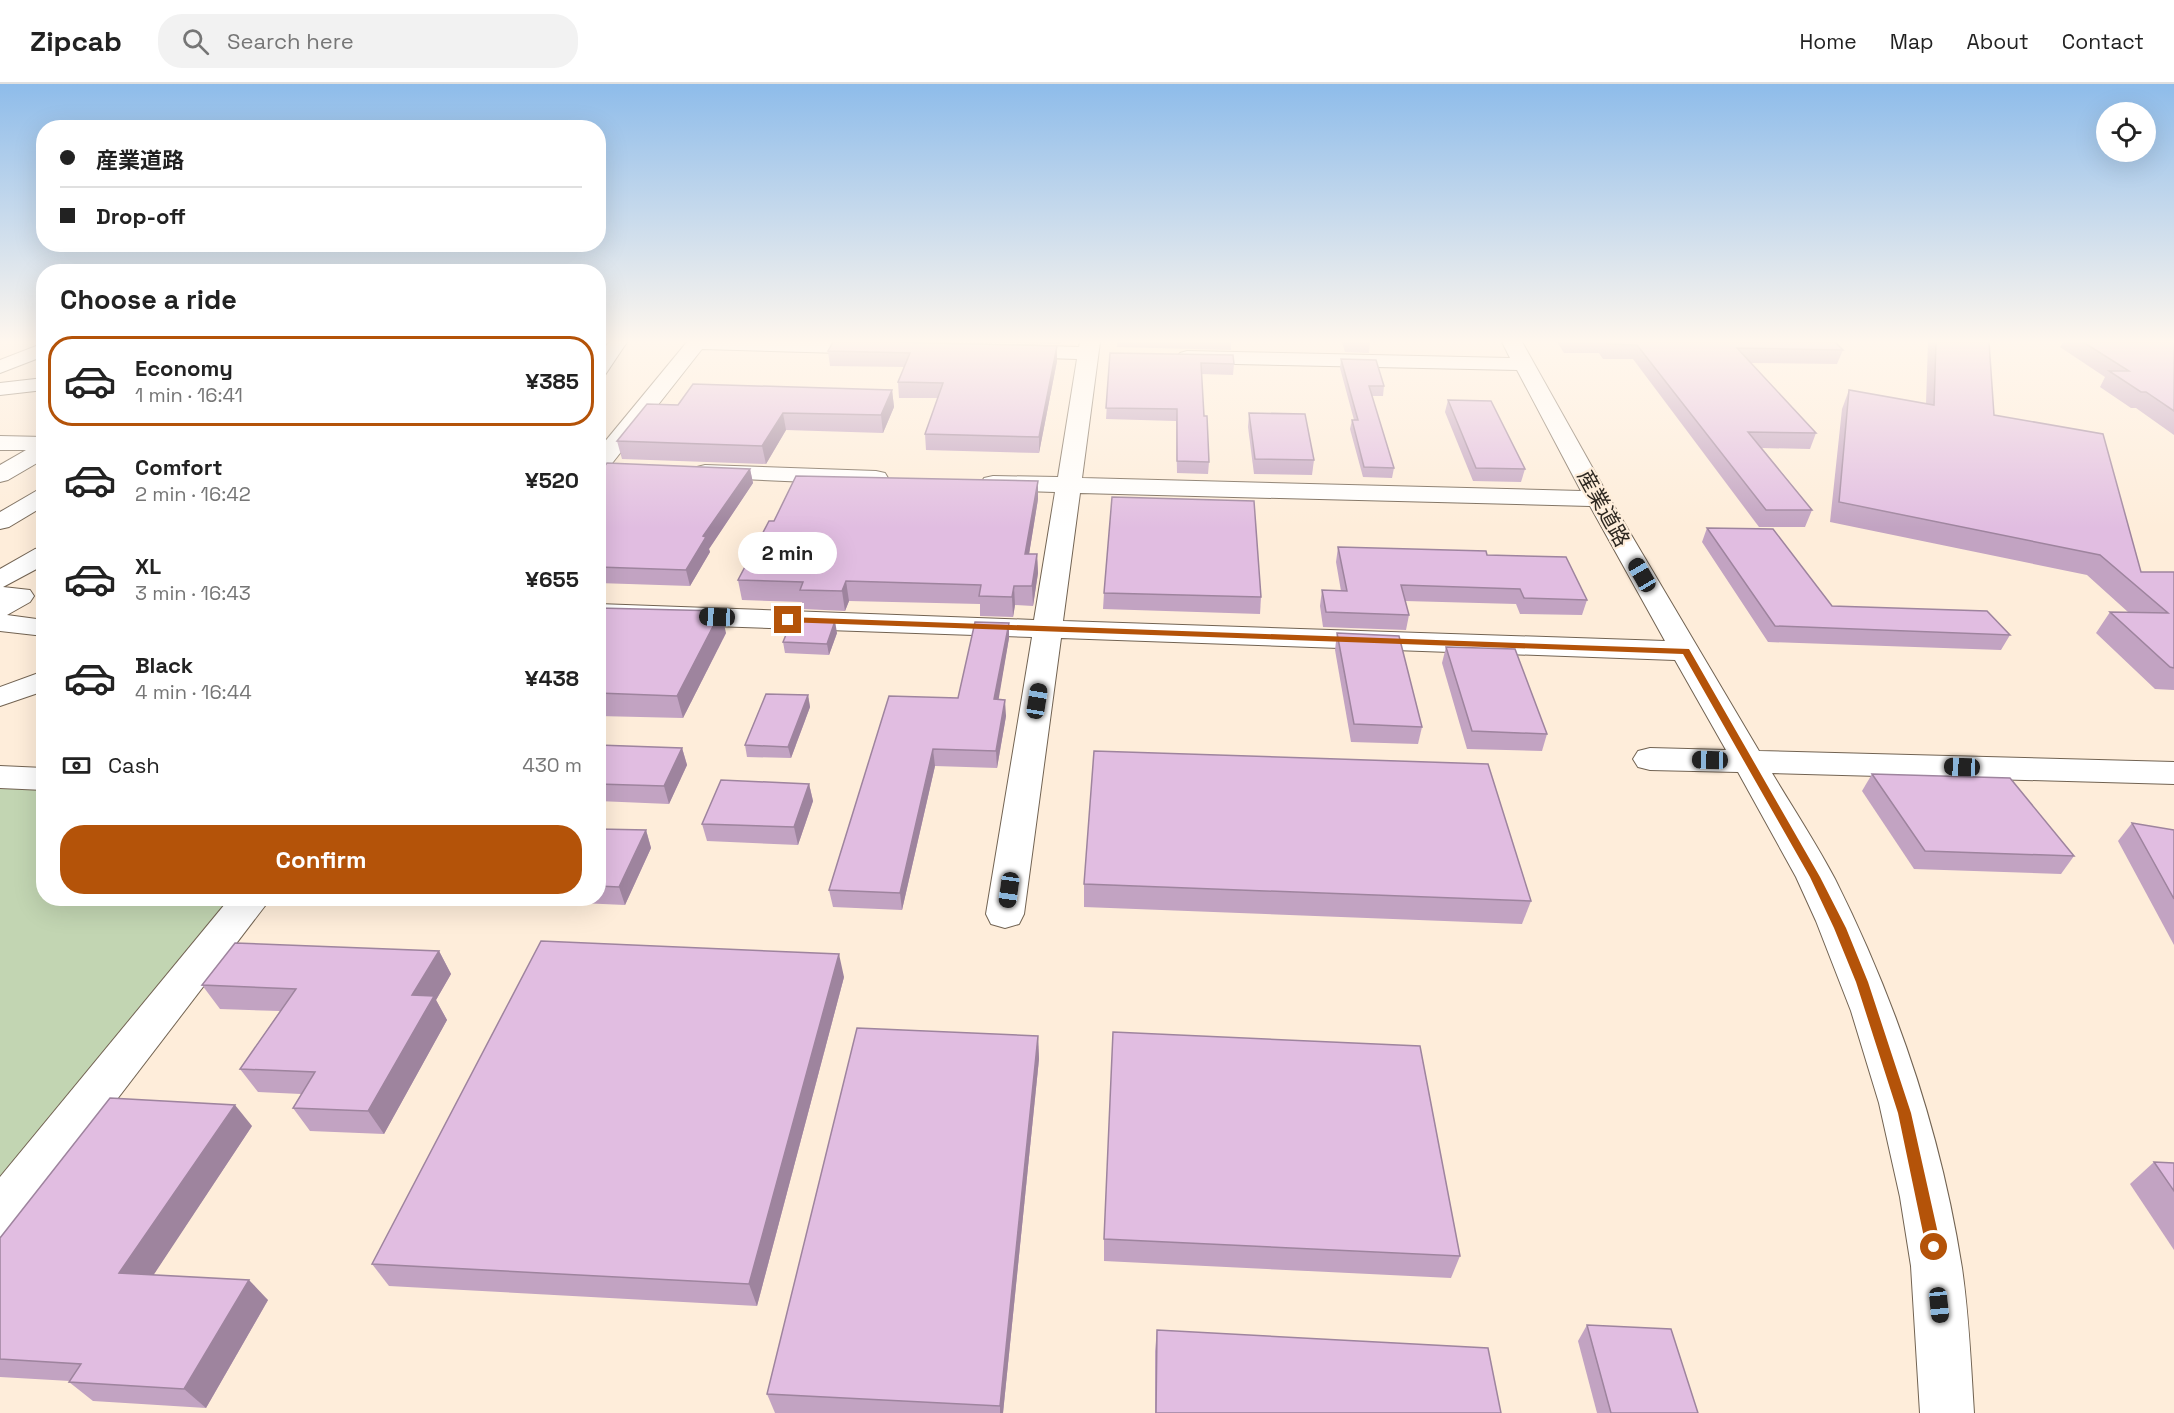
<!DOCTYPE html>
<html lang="en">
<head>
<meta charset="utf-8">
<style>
  :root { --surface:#fff; --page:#f2f2f2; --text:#222; --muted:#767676; --line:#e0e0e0; --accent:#b45309 }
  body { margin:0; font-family:"Space Grotesk","Noto Sans JP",sans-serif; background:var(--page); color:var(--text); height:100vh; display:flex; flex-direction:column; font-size:22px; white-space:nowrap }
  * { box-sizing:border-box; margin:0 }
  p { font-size:20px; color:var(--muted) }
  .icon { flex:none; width:33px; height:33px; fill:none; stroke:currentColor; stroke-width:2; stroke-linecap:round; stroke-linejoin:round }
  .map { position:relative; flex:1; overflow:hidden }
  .side { position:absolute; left:36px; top:180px; width:570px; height:642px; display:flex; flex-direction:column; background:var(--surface); border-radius:24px; box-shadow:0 6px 24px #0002 }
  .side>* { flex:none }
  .hud { position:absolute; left:36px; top:36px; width:570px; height:132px; border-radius:24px; box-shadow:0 6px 24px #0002; display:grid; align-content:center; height:132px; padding:0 24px; background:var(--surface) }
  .controls { position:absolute; left:2096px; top:18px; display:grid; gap:12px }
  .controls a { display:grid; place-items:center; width:60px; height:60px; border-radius:50%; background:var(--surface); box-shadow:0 6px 24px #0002; font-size:30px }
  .end { position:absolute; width:27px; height:27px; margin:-14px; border:8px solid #b45309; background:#fff; box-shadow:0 0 0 3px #fff }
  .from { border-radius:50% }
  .bubble { position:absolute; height:42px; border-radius:21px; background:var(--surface); box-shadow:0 6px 24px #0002; font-size:20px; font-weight:600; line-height:42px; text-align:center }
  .car { position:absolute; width:18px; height:36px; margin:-18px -9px; border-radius:8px; box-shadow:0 0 4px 2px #0007; background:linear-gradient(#222 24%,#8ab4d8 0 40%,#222 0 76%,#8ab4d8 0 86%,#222 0) }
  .hud b { display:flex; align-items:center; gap:21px; height:57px; font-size:22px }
  .hud b+b { border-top:2px solid var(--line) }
  .hud i { width:15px; height:15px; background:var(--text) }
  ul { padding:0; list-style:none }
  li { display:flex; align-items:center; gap:18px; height:90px; margin:0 12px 9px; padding:0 12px; border:3px solid transparent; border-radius:24px }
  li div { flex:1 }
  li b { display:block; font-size:22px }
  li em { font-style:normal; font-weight:600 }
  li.current { border-color:var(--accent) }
  li>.icon { width:54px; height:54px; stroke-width:1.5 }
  h2 { padding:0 24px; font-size:27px; line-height:72px }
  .pay { display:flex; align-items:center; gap:15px; height:66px; padding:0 24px; font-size:22px }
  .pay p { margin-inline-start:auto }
  .button { display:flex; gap:12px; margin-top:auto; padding:12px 24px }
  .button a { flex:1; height:69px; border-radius:24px; background:var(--accent); color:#fff; font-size:24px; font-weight:600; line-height:69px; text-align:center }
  header { display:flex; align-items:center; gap:36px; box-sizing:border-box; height:84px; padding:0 30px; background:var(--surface); border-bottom:2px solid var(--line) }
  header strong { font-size:28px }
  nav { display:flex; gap:33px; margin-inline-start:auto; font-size:21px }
  .search { width:420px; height:54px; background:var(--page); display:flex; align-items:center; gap:15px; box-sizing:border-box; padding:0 21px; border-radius:24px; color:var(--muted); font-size:22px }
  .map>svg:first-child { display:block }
</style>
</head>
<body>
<header>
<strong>Zipcab</strong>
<div class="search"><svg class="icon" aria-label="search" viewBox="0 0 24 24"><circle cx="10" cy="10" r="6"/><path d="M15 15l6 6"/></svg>Search here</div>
<nav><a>Home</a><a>Map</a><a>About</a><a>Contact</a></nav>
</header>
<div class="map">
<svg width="2174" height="1329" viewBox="0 0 2174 1329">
  <rect width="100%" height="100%" fill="#feedda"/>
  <!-- green -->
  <polygon fill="#c2d5b2" points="0,700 43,702 44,814 241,815 0,1113"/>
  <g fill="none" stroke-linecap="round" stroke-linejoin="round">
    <defs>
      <g id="street">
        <polygon points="609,258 627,258 605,291 598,293 598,272"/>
        <polygon points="44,259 44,272 0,289 0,276"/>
        <polygon points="0,352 44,353 44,375 8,396 0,398 0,381 26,366 0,366"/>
        <polygon points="44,405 44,422 9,443 0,445 0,428 36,407"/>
        <polygon points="44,463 44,481 3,503 30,506 34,512 30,518 7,531 44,536 44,552 0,547 0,485 35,465"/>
        <polygon points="44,587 44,607 0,622 0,603"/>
        <polygon points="0,682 44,684 44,706 0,704"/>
      </g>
      <g id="secondary">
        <polygon points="687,258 876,258 883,260 886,264 883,268 876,270 702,265 606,387 598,389 598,366"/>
        <path d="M1080,258H1100L1082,394L1581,407L1517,286L1187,279L1180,277L1177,273L1180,269L1187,267L1510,274L1502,258H1522L1610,415L1759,667L2174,678V700L1772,689C1793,724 1816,759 1835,795C1896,917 1941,1049 1962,1184C1969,1232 1971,1281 1974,1329H1920L1911,1182L1900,1113L1879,1019L1851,927L1816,837L1796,793L1738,688L1650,686L1638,683L1633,675L1638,667L1650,664L1726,666L1675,576L1061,554L1024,830L1019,840L1005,844L991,840L986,830L1032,553L598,538V520L1034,536L1055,408L993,406L984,404L981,399L984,394L993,392L1058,393L1077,275L1012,273L1005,271L1002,267L1005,263L1012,261L1079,263ZM1080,409L1590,422L1665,557L1063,537Z"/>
        <polygon points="44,294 44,306 0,311 0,299"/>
        <polygon points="705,381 876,387 885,389 888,394 885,399 876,401 697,393 693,388 697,383"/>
        <polygon points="230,814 271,814 17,1146 0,1153 0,1093"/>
      </g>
    </defs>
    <!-- street casing -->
    <use href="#street" stroke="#726352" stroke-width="2"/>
    <!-- secondary casing -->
    <use href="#secondary" stroke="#726352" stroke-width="2"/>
    <!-- street -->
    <use href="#street" fill="#fff" fill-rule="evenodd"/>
    <!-- secondary -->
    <use href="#secondary" fill="#fff" fill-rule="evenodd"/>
  </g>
  <!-- wall -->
  <g fill="#c2a3c2">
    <polygon points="943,258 1061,258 1060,260"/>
    <polygon points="1117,258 1231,258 1231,266 1117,263"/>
    <polygon points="1342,258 1370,258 1369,269 1345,268"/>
    <polygon points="1557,258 1835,258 1843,266 1837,280 1751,279 1816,349 1810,365 1762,364 1812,426 1805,443 1759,443 1633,275 1603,275 1599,269 1564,269"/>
    <polygon points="1928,258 1989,258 1994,331 2141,488 2174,488 2174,606 2155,605 2096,549 2110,528 2128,528 2087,491 1830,438 1842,325 1849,306 1926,320"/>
    <polygon points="2063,258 2174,258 2174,351 2136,324 2131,324 2100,303 2105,293 2060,263"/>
    <polygon points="1057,262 1057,277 1039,369 926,366 925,350 938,314 899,314 898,298 904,283 830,282 828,267"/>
    <polygon points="1110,269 1234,280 1233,291 1201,290 1204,332 1209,378 1208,390 1177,389 1176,337 1106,335"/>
    <polygon points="1341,275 1384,302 1383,312 1372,312 1394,384 1392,394 1363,393 1350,345 1352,336 1354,336 1340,284"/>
    <polygon points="892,306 894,323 883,349 786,346 766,380 622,375 617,357 678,321"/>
    <polygon points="1448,316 1525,385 1521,398 1473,397 1445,328"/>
    <polygon points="1249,329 1314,376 1312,391 1254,390 1248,343"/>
    <polygon points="750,385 753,399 709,465 710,468 690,502 598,499 598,390"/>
    <polygon points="1038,415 1029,470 1037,470 1038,489 1033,522 1015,521 1013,533 980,532 980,520 849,517 845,527 803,525 802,518 742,516 738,496 774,437"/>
    <polygon points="1707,444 1832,522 2010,551 2001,566 1768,558 1702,458"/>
    <polygon points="1338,463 1487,471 1587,516 1582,531 1520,530 1516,520 1405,517 1409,531 1406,546 1323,543 1320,522 1322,506 1341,507 1336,478"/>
    <polygon points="1104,509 1261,513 1260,530 1103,525"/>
    <polygon points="598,524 726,549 683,634 598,632"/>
    <polygon points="1009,539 1009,554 998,615 1006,632 997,684 935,682 902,826 833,823 829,806"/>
    <polygon points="837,549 829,571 785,569 783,558"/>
    <polygon points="1337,549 1422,643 1418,660 1351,658 1335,566"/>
    <polygon points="1446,563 1547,650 1542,667 1467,665 1442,579"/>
    <polygon points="808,611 810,623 791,674 747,673 745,661"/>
    <polygon points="598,661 682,664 687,681 669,720 598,717"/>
    <polygon points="1872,690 2074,772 2061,790 1914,785 1862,707"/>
    <polygon points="809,700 813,717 798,761 707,757 702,740"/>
    <polygon points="2132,739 2174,746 2174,861 2118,757"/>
    <polygon points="598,745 646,746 651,764 625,821 470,814 598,814"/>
    <polygon points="1084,800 1531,817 1522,840 1084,823"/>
    <polygon points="439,867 451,890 436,916 447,936 384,1050 310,1047 293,1024 301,1010 258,1008 240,985 280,927 220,925 202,901"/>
    <polygon points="844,893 757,1222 389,1202 372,1180"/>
    <polygon points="1038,952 1039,975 1003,1329 775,1329 767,1310"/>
    <polygon points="252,1042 153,1191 268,1216 206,1324 93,1317 69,1298 70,1297 0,1293 0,1154"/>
    <polygon points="2154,1078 2174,1079 2174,1166 2130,1100"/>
    <polygon points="1104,1155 1460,1172 1451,1194 1104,1177"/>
    <polygon points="1587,1241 1698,1329 1597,1329 1578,1257"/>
    <polygon points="1157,1246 1501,1329 1155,1329 1155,1267"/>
  </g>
  <!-- shaded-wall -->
  <g fill="#9e849e">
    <polygon points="1057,262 1057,277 1039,369 1039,353"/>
    <polygon points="892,306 894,323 883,349 881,331"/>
    <polygon points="783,329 786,346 766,380 762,362"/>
    <polygon points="750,385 753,399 709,465 710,468 690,502 686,486 703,452"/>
    <polygon points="1038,397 1038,415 1026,489 1025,470"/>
    <polygon points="1037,470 1038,489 1033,522 1032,502"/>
    <polygon points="846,497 849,517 845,527 842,507"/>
    <polygon points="1014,502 1015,521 1013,533 1012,513"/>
    <polygon points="721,527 726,549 683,634 677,612"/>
    <polygon points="835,537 837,549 829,571 827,560"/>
    <polygon points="1009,539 1009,554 996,631 994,615"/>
    <polygon points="808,611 810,623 791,674 788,663"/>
    <polygon points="1005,616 1006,632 997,684 996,667"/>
    <polygon points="682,664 687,681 669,720 664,702"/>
    <polygon points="933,665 935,682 902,826 900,809"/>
    <polygon points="809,700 813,717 798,761 794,743"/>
    <polygon points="646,746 651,764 625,821 619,803"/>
    <polygon points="439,867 451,890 436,916 447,936 384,1050 368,1027 412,911"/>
    <polygon points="839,870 844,893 757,1222 749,1200"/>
    <polygon points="1038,952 1039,975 1003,1329 1000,1329 1000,1322"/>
    <polygon points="235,1021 252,1042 141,1210 119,1189"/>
    <polygon points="249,1196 268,1216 206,1324 184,1305"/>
  </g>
  <!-- building -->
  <g fill="#e1bde1" stroke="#9e849e" stroke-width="1.5">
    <polygon points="833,258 892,258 1057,262 1039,353 925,350 943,299 898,298 910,269 828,267"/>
    <polygon points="1606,258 1835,258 1843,266 1737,264 1816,349 1748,348 1812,426 1766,426 1637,261 1607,260"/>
    <polygon points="1936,258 1989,258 1994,331 2103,350 2141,488 2174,488 2174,584 2170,583 2110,528 2168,529 2100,471 1839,418 1849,306 1934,321"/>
    <polygon points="2083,258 2174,258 2174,327 2146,308 2141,308 2109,287 2129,287"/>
    <polygon points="1110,269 1233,271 1234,280 1201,279 1204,332 1207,332 1209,378 1177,377 1177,325 1106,324"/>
    <polygon points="1341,275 1376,276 1384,302 1369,302 1394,384 1364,383 1352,336 1358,336"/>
    <polygon points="693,300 892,306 881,331 783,329 762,362 617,357 647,320 678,321"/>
    <polygon points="1448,316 1491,317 1525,385 1476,384"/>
    <polygon points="1249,329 1305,330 1314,376 1255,375"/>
    <polygon points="607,379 750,385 703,452 706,453 686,486 598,483 598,390"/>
    <polygon points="796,392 1038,397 1025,470 1037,470 1032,502 1014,502 1012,513 979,512 981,501 846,497 842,507 800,506 803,498 738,496 769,437 774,437"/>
    <polygon points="1112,413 1254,417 1261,513 1104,509"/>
    <polygon points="1707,444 1773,445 1832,522 1987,527 2010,551 1775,542"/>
    <polygon points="1338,463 1486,467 1487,471 1566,473 1587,516 1524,514 1520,505 1401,501 1409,531 1326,528 1322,506 1347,507"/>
    <polygon points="598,524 721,527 677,612 598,609"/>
    <polygon points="792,536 835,537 827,560 783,558"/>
    <polygon points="975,538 1009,539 994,615 1005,616 996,667 933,665 900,809 829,806 889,612 958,614"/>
    <polygon points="1337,549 1399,552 1422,643 1354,640"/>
    <polygon points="1446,563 1515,565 1547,650 1472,647"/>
    <polygon points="766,610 808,611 788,663 745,661"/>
    <polygon points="598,661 682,664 664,702 598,700"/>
    <polygon points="1094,667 1488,680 1531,817 1084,800"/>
    <polygon points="1872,690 2010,694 2074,772 1925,767"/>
    <polygon points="721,696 809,700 794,743 702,740"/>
    <polygon points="2132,739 2174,746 2174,815"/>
    <polygon points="598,745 646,746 619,803 598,802"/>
    <polygon points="541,857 839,870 749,1200 372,1180"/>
    <polygon points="235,859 439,867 412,911 434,912 368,1027 293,1024 315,988 240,985 296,905 202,901"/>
    <polygon points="857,944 1038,952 1000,1322 767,1310"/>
    <polygon points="1113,948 1420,962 1460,1172 1104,1155"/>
    <polygon points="110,1014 235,1021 119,1189 249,1196 184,1305 69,1298 81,1280 0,1275 0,1154"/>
    <polygon points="2154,1078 2174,1079 2174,1107"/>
    <polygon points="1587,1241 1671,1245 1698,1329 1611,1329"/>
    <polygon points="1157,1246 1488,1264 1501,1329 1156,1329"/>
  </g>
  <!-- sky -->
  <linearGradient id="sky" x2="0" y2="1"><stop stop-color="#8ebcea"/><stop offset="0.58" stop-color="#fff7ee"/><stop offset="1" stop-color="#fff7ee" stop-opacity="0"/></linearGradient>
  <rect width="2174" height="444" fill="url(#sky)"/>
  <!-- route -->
  <polygon fill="#b45309" points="788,533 1689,565 1820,793 1846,844 1868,898 1911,1029 1941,1163 1939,1168 1934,1170 1928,1168 1926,1163 1898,1029 1856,898 1834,844 1810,793 1683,570 784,538 783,536"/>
  <g text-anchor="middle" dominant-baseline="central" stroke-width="4.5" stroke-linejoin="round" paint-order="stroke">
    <!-- street labels -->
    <g font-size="21" fill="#2e2821" stroke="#feedda">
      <text transform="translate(1604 424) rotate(61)">産業道路</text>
    </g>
  </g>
</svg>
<div class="controls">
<a><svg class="icon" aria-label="locate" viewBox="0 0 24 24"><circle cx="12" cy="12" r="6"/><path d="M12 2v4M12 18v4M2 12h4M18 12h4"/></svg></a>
</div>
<i class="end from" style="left:1934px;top:1163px"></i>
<i class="end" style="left:788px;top:536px"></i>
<div class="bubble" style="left:738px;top:448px;width:99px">2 min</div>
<i class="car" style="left:1642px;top:491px;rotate:330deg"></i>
<i class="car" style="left:717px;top:533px;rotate:272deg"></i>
<i class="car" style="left:1037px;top:617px;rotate:9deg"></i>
<i class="car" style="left:1710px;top:676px;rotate:271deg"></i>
<i class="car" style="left:1962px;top:683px;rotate:272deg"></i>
<i class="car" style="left:1009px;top:806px;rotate:188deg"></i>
<i class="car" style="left:1939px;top:1221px;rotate:174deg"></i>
<div class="hud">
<b><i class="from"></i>産業道路</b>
<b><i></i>Drop-off</b>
</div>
<section class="side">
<h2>Choose a ride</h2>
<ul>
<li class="current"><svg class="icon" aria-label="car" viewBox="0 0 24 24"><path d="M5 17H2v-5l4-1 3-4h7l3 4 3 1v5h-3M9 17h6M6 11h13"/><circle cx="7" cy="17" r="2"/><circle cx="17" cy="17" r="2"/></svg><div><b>Economy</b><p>1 min · 16:41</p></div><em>¥385</em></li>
<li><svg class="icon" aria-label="car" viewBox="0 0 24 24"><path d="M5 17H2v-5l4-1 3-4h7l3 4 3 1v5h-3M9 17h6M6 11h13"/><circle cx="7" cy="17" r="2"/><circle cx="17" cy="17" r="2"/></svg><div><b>Comfort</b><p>2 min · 16:42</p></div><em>¥520</em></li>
<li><svg class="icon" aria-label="car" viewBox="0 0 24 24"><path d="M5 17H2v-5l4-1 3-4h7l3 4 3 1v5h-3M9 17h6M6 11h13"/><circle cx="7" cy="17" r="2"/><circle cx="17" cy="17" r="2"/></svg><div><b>XL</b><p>3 min · 16:43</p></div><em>¥655</em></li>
<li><svg class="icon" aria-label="car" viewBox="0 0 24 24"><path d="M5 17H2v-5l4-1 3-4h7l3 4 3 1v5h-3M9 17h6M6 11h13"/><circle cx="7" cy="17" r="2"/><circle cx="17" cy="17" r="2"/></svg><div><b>Black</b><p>4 min · 16:44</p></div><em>¥438</em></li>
</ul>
<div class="pay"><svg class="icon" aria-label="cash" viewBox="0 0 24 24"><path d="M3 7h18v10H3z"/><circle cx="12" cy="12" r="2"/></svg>Cash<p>430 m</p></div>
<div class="button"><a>Confirm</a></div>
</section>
</div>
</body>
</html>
